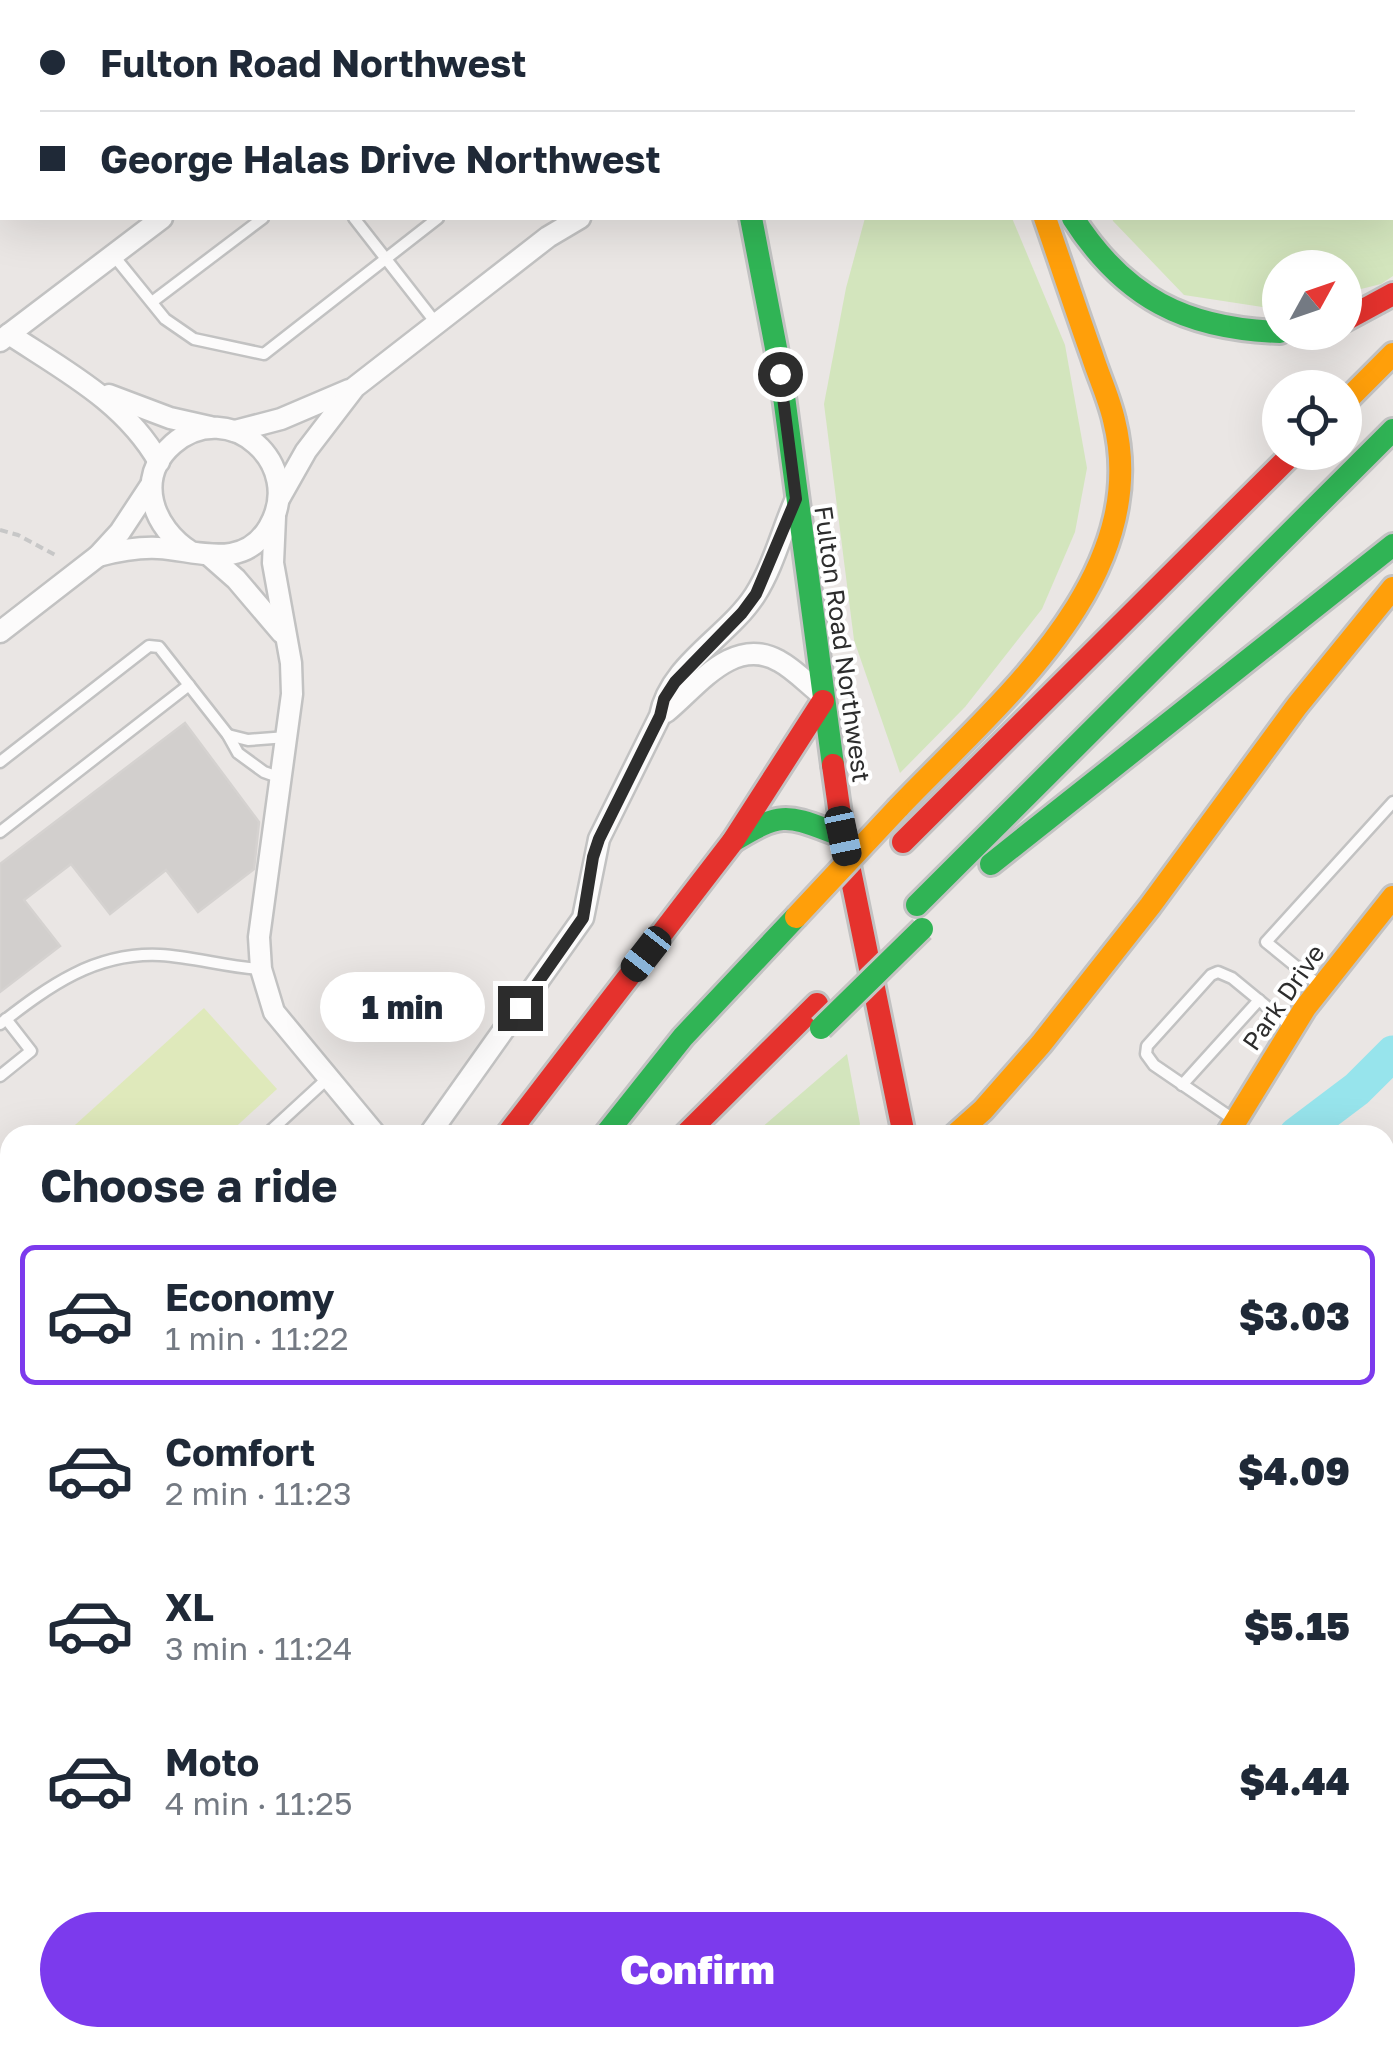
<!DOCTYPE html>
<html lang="en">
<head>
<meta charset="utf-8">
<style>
  :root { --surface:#fff; --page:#f6f6f7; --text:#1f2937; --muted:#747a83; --line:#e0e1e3; --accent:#7c3aed }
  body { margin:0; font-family:"Golos Text",sans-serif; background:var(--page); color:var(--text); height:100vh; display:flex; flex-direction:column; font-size:38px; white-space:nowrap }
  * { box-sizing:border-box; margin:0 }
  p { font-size:32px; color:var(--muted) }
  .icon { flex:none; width:55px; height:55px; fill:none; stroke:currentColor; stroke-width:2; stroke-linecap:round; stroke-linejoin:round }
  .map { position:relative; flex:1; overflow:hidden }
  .details { position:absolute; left:0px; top:1125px; width:1395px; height:922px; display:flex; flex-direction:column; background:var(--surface); border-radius:30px 30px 0 0; box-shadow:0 10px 40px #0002 }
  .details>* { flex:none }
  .hud { position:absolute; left:0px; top:0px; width:1395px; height:220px; box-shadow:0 10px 40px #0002; display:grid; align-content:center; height:220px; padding:0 40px; background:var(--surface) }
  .needle { width:65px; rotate:50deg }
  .controls { position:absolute; left:1262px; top:250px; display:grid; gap:20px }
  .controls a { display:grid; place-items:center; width:100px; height:100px; border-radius:50%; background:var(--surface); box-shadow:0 10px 40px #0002; font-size:50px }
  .end { position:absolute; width:45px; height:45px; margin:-22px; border:12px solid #2d2d2d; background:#fff; box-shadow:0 0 0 5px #fff }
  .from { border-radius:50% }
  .bubble { position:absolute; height:70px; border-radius:35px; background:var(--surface); box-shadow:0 10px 40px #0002; font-size:32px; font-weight:800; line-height:70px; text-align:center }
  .car { position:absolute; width:30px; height:60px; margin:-30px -15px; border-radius:12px; box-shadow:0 0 8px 2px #0007; background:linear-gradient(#222 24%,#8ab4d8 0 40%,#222 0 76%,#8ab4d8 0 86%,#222 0) }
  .hud b { display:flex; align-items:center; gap:35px; height:95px; font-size:38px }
  .hud b+b { border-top:2px solid var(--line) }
  .hud i { width:25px; height:25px; background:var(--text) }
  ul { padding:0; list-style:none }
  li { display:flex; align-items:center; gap:30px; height:140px; margin:0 20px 15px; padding:0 20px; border:5px solid transparent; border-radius:15px }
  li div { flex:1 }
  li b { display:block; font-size:38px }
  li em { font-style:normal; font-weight:800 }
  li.selected { border-color:var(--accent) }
  li>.icon { width:90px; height:90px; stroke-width:1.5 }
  h2 { padding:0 40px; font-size:45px; line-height:120px }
  .button { display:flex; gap:20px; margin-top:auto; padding:20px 40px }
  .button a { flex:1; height:115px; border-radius:60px; background:var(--accent); color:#fff; font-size:40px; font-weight:800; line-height:115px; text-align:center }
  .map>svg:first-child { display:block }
</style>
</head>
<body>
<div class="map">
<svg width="1393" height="2046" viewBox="0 0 1393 2046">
  <rect width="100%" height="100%" fill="#eae6e4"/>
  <!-- green -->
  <g fill="#d3e5bd">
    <polygon points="1162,0 1393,0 1393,276 1381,284 1345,293 1345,268 1280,268 1280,308 1276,309 1184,295 1113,221 1112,218 1392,218 1392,2 1160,2"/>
    <polygon points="865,218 1012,218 1065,345 1087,468 1075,532 1042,609 965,707 900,773 854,640 824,404 846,288"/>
    <polygon points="847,1054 860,1124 856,1135 753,1135"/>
    <polygon points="10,1874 10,2038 769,2038 762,2046 0,2046 0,1883"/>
  </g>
  <!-- pitch -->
  <polygon fill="#dfe9bb" points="204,1008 277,1089 227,1135 64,1135"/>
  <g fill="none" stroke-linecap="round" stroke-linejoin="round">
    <!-- river -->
    <g stroke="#97e4ec" stroke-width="35">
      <polyline points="1296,1135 1357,1089 1393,1053"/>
      <polyline points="320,2046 324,2038"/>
    </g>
  </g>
  <!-- building -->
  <polygon fill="#d2cfcd" stroke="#d5d2d0" stroke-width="2.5" points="185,723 259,822 254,869 198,912 166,870 110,914 71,864 24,900 60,946 0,992 0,864"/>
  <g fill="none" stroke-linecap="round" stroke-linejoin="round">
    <defs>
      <g id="lane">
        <polyline points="581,0 582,2"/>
        <polyline points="652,0 653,2"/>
        <polyline points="354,218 436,323"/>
        <polyline points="114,256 165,319 194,339 264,354 438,218"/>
        <polyline points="152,302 263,218"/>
        <polyline points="228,735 248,740 287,737"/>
        <polyline points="0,762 149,646 159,647 228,735 238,753 264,772 281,778"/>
        <polyline points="0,832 189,685"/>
        <polyline points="1320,986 1266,942 1393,802"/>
        <path d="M0,1024C49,986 95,952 160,955C194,957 227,967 260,969"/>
        <polyline points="0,1076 31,1051 6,1019"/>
        <polyline points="1182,1085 1259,1000"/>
        <polyline points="1233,1119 1154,1065 1146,1054 1147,1046 1211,975 1218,972 1232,978 1288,1024"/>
        <polyline points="266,1135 328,1078"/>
        <polyline points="0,1367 10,1358"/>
        <polyline points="0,1619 10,1610"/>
        <polyline points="1385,1899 1393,1905"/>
        <polyline points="0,1949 10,1942"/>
      </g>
      <g id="street">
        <polyline points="10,2 14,0"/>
        <polyline points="442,2 445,0"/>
        <path d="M9,334C65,371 125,402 159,462"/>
        <polyline points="0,341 162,218"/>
        <polyline points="109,395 170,418 210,427"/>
        <polyline points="235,431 281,419 349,390"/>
        <polyline points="280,497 306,451 355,387 548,237 580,218"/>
        <polyline points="275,517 273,563 291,663 292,694 259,937 261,969 274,1012 376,1135"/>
        <path d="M98,556C117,551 138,547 158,548C197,550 243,571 269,527C306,464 229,396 173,444C134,478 153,528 191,552"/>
        <polyline points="211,557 236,579 282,633"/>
        <polyline points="0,632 98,556 120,532 151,485"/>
        <path d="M666,712C697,687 733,635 779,661C794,669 808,684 822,695"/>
        <path d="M429,1135L583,918L599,839L660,716C670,664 728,637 755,595C773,567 782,531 795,501"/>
        <polyline points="229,2046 232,2038"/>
      </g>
      <g id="fast">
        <polyline points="700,0 700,2"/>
        <polyline points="997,2 1000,0"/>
        <polyline points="751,218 781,374 833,765"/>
        <path d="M1073,218C1124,298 1186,329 1280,332"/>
        <path d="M733,841C785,809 788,816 843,836"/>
        <polyline points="991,864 1393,545"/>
        <polyline points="917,905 1393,430"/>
        <polyline points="605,1135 683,1037 796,917"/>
        <polyline points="1076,2038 1092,2046"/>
      </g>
      <g id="slow">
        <polyline points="1081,2 1083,0"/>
        <polyline points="1345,402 1393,354"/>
        <path d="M898,808C996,705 1154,579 1114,420C1109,398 1099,377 1092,355C1076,310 1061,264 1045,218"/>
        <polyline points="955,1135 983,1110 1041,1044 1150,906 1297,706 1393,588"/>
        <polyline points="1227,1135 1305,1008 1393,897"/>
        <polyline points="1385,1364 1393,1352"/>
        <polyline points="0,1738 10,1728"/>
      </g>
      <g id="jam">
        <polyline points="1345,320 1393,294"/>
        <polyline points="833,765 843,836 904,1135"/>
        <polyline points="903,842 1294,452"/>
        <polyline points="507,1135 733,841 823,701"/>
        <polyline points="685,1135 817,1004"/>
        <polyline points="0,1703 10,1694"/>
        <polyline points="0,1810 10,1801"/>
        <polyline points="919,2046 920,2038"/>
      </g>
    </defs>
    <!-- lane casing -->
    <use href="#lane" stroke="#c2c2c2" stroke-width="15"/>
    <!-- street casing -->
    <use href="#street" stroke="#c2c2c2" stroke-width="25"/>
    <!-- fast casing -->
    <use href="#fast" stroke="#c2c2c2" stroke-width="28"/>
    <!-- slow casing -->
    <use href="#slow" stroke="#c2c2c2" stroke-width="28"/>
    <!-- jam casing -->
    <use href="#jam" stroke="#c2c2c2" stroke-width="28"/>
    <!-- path -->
    <g stroke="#c7c7c7" stroke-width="4" stroke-dasharray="8 5" stroke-linecap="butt">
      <polyline points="0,530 18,535 57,556"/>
      <polyline points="1385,1183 1393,1172"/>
      <polyline points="0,1415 10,1411"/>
      <polyline points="0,1433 10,1446"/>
      <polyline points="0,1488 10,1480"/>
      <polyline points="263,2046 266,2038"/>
    </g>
    <!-- lane -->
    <use href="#lane" stroke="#fcfbfb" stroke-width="10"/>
    <!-- street -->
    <use href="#street" stroke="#fcfbfb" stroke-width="20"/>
    <!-- fast -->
    <use href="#fast" stroke="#30b455" stroke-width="22"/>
    <!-- slow -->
    <use href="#slow" stroke="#ff9f0a" stroke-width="22"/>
    <!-- jam -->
    <use href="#jam" stroke="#e5322d" stroke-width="22"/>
    <defs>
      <g id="rail">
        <polyline points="1385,1268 1393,1258"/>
        <polyline points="779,2046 785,2038"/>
      </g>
    </defs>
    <!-- rail casing -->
    <use href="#rail" stroke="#dfdfe0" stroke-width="10"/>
    <!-- rail -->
    <use href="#rail" stroke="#fff" stroke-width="6" stroke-dasharray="19" stroke-linecap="butt"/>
    <defs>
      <polyline id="fast-bridge" points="821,1028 922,929"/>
      <polyline id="slow-bridge" points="796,917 898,808"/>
    </defs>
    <!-- fast-bridge casing -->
    <use href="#fast-bridge" stroke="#c6c4c3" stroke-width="28" stroke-linecap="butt"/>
    <!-- slow-bridge casing -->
    <use href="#slow-bridge" stroke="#c6c4c3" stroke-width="28" stroke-linecap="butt"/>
    <!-- fast-bridge -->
    <use href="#fast-bridge" stroke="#30b455" stroke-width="22"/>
    <!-- slow-bridge -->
    <use href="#slow-bridge" stroke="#ff9f0a" stroke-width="22"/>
  </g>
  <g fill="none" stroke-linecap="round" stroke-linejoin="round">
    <!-- route -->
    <polyline stroke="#2d2d2d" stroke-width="12" points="520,1008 583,918 593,857 599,839 660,716 664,699 675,682 742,613 756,594 796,499 780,374"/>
  </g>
  <g text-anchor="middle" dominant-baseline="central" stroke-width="8" stroke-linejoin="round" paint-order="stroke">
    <!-- street labels -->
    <g font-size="25" fill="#2d2d2d" stroke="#fff">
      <text transform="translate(843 644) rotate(82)">Fulton Road Northwest</text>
      <text transform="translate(1283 997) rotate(-55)">Park Drive</text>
    </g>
  </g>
</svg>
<div class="controls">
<a><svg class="needle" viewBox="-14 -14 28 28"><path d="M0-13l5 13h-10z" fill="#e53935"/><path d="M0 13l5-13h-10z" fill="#747a83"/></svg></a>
<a><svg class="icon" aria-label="locate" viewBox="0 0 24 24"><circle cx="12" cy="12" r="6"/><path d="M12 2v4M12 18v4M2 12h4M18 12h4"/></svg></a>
</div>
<i class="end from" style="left:780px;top:374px"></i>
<i class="end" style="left:520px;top:1008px"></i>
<div class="bubble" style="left:320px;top:972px;width:165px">1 min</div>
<i class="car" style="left:843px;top:836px;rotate:168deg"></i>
<i class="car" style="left:646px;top:954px;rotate:218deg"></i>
<div class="hud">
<b><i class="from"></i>Fulton Road Northwest</b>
<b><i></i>George Halas Drive Northwest</b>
</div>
<section class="details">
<h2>Choose a ride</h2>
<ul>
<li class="selected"><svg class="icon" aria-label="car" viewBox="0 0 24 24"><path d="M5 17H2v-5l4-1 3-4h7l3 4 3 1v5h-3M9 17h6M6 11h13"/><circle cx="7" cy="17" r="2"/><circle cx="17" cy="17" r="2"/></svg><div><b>Economy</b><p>1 min · 11:22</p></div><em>$3.03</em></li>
<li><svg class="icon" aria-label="car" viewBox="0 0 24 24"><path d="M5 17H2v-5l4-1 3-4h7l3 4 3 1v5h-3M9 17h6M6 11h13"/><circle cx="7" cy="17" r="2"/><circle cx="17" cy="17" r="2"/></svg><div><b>Comfort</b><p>2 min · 11:23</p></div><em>$4.09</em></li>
<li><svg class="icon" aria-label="car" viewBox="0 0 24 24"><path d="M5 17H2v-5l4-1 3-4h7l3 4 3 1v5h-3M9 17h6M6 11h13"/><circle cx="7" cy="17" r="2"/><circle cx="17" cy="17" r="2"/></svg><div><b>XL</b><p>3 min · 11:24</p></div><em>$5.15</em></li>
<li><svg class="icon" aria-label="car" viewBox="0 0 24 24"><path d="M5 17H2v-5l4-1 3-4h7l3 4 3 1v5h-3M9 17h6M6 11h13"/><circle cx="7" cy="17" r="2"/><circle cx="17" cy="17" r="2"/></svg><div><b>Moto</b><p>4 min · 11:25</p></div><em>$4.44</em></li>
</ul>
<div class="button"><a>Confirm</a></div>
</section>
</div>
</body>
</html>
